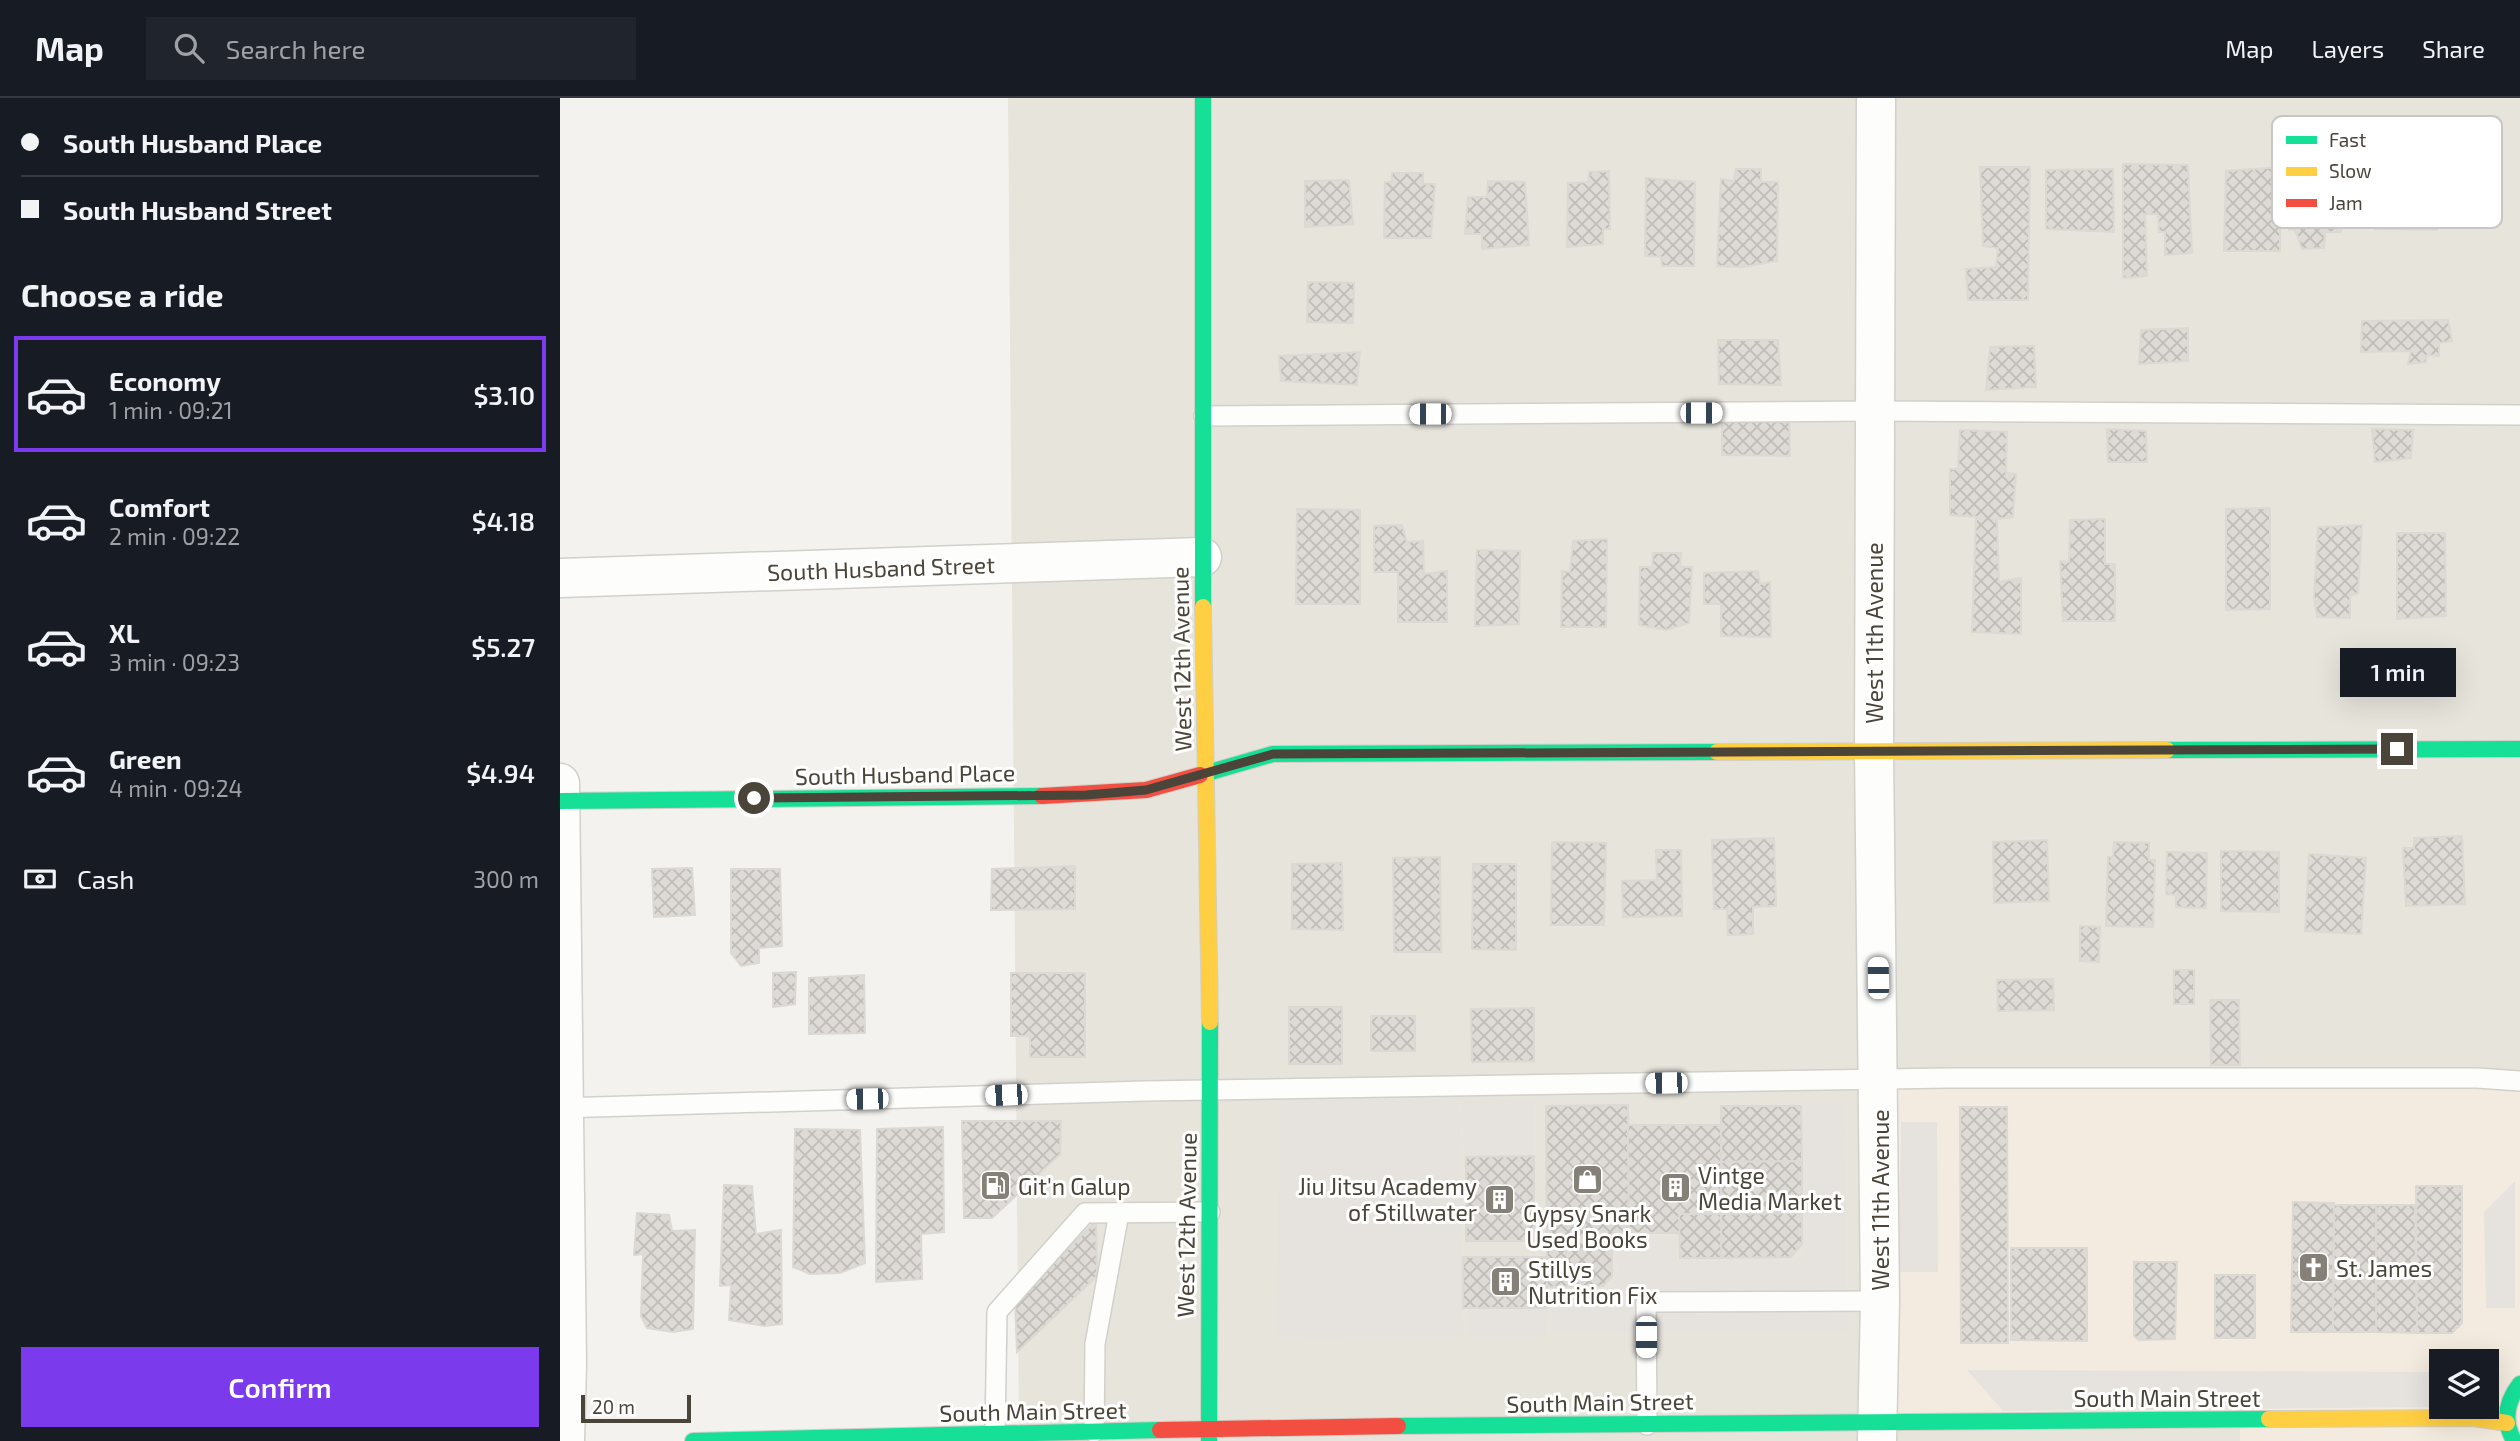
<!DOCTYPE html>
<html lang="en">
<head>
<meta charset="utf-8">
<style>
  :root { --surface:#171b24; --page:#20242c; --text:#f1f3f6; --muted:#9ea1a6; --line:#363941; --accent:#7c3aed }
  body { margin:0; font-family:"Exo 2",sans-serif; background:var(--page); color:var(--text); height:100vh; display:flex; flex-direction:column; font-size:26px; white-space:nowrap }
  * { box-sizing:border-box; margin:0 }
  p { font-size:23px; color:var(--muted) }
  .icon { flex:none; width:38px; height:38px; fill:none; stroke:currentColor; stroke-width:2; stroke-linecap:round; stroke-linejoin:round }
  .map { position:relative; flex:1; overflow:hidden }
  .drawer { display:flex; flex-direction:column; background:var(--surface); width:560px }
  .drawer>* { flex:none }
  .banner { display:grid; align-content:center; height:154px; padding:0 21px; background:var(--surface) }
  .controls { position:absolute; left:1869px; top:1251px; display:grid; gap:14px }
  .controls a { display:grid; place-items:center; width:70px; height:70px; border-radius:0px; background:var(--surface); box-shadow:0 7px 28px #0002; font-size:35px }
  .scale { position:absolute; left:21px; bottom:18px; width:110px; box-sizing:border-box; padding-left:7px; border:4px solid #4b4439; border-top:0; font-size:19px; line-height:24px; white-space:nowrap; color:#4b4439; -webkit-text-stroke:5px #fff; paint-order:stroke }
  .end { position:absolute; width:32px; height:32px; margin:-16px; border:9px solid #4b4439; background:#fff; box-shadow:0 0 0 4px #fff }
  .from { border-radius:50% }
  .bubble { position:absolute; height:49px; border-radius:0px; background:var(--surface); box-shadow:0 7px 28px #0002; font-size:23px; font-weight:600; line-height:49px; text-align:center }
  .car { position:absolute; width:21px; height:42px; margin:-21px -10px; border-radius:9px; box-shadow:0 0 5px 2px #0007; background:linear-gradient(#fff 24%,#345 0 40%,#fff 0 76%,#345 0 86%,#fff 0) }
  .banner b { display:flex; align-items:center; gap:24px; height:66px; font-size:26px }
  .banner b+b { border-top:2px solid var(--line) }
  .banner i { width:18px; height:18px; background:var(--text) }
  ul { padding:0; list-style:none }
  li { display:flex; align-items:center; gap:21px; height:116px; margin:0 14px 10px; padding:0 7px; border:4px solid transparent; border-radius:0px }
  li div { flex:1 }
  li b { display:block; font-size:26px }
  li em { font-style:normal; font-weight:600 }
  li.active { border-color:var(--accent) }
  li>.icon { width:63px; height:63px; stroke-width:1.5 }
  h2 { padding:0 21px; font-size:32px; line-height:84px }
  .pay { display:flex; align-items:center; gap:18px; height:77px; padding:0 21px; font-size:26px }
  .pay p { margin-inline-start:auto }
  .cta { display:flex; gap:14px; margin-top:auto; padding:14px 21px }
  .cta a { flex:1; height:80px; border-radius:0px; background:var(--accent); color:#fff; font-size:28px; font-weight:600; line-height:80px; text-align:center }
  header { display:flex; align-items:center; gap:42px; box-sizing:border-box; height:98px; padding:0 35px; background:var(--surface); border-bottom:2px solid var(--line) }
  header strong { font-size:33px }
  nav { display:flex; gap:38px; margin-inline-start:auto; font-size:24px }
  .search { width:490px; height:63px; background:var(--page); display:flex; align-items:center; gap:18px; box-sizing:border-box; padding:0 24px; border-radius:0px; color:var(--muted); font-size:26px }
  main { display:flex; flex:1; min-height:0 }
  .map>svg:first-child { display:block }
</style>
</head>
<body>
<header>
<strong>Map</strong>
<div class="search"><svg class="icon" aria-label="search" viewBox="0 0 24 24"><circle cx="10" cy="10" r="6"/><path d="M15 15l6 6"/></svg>Search here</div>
<nav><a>Map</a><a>Layers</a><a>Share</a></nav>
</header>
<main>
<section class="drawer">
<div class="banner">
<b><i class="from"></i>South Husband Place</b>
<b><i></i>South Husband Street</b>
</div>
<h2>Choose a ride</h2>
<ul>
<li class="active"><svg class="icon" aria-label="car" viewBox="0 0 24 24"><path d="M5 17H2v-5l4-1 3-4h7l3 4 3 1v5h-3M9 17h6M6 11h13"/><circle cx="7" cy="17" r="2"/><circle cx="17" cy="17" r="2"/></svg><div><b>Economy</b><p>1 min · 09:21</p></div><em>$3.10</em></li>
<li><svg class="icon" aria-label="car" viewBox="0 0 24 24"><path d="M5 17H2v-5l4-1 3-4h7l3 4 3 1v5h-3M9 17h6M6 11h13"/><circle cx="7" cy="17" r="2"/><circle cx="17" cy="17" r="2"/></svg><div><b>Comfort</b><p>2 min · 09:22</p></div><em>$4.18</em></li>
<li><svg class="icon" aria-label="car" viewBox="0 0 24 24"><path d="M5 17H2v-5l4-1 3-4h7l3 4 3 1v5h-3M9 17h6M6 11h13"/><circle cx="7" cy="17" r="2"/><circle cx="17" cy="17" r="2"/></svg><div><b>XL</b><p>3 min · 09:23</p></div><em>$5.27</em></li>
<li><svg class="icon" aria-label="car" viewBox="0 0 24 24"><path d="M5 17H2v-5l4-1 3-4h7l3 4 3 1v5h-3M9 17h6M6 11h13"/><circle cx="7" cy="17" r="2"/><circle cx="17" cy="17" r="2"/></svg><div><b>Green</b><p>4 min · 09:24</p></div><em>$4.94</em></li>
</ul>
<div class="pay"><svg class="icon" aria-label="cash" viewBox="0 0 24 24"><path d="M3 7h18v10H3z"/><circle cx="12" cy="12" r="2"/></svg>Cash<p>300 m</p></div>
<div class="cta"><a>Confirm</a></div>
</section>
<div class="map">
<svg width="1960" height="1343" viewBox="0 0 1960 1343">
  <defs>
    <pattern id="building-cross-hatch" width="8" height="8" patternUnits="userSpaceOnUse" patternTransform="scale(1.75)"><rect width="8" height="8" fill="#dedbd6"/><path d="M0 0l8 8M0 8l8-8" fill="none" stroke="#c0bdb8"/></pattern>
  </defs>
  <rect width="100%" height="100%" fill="#f4f2ee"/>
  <!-- residential -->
  <path fill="#e7e4dc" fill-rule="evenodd" d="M448,0H1960V1343H459ZM1881,1264H1927V1309H1881Z"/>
  <!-- commercial -->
  <path fill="#f3ebdf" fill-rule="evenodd" d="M1960,980V1343H1680V1328L1313,1322L1321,984ZM1881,1264H1927V1309H1881Z"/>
  <!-- parking -->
  <g fill="#e6e3df">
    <polygon points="974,1001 974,1056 903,1057 902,1002"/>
    <polygon points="720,1002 900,1002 903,1238 748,1240 716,1236"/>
    <polygon points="1244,1005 1285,1005 1287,1234 991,1235 993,1194 1049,1195 1058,1175 1056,1140 1116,1139 1116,1161 1232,1163 1241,1158 1245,1148"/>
    <polygon points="1341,1024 1377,1024 1378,1174 1339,1174"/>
    <polygon points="1955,1083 1955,1210 1926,1210 1924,1114"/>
    <polygon points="987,1211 987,1239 907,1238 907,1212"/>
    <polygon points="1407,1272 1881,1274 1881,1309 1443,1313"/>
  </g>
  <!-- building -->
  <g fill="url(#building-cross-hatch)" stroke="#dcd9d4" stroke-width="2">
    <polygon points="1869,51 1868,65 1877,65 1877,132 1815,131 1815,66 1822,65 1821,52"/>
    <polygon points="1727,63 1778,65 1781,134 1765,134 1764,150 1742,151 1735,132 1729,132"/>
    <polygon points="1563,66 1628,67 1632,155 1605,157 1605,134 1599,134 1598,116 1585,116 1587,178 1563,180"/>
    <polygon points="1420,69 1470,69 1468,202 1408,202 1406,171 1436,169 1438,150 1423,148"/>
    <polygon points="1720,69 1720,153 1664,153 1666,73"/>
    <polygon points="1176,71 1201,71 1201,84 1218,84 1217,163 1183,169 1157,168 1161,81 1174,83"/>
    <polygon points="1553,71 1554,134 1486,131 1486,72"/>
    <polygon points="1049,73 1050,131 1043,131 1043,146 1007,149 1008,85 1028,84 1029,74"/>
    <polygon points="832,75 863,75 863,86 875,86 871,140 824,140 825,84 832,84"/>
    <polygon points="1086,80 1135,84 1134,168 1102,168 1101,159 1085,158"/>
    <polygon points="789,82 793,126 745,129 745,83"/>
    <polygon points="928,83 965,84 969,147 922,151 922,136 905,136 908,99 927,99"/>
    <polygon points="748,184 794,185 793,225 747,224"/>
    <polygon points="1888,222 1892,243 1879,245 1879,258 1867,257 1866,264 1848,266 1851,253 1801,254 1802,223"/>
    <polygon points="1628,230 1628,263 1579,266 1581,232"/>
    <polygon points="1158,242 1218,242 1221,287 1159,286"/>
    <polygon points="1474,248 1476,289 1426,292 1430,249"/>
    <polygon points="800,254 797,287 721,283 719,258"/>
    <polygon points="1162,315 1229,317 1230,358 1162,357"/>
    <polygon points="1547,331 1586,333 1587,364 1548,364"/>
    <polygon points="1812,331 1853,332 1851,360 1815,364"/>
    <polygon points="1400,332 1447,334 1446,375 1456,376 1453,419 1437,421 1439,484 1461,480 1461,536 1412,534 1416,419 1390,417 1390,371 1398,371"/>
    <polygon points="1710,410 1710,511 1666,512 1666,411"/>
    <polygon points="737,411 800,412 800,506 736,506"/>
    <polygon points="1545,421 1545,466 1555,466 1555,523 1503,523 1500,463 1509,464 1510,422"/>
    <polygon points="842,427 847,444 863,443 864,476 887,473 887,524 838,524 838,474 814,474 814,428"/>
    <polygon points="1802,427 1798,495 1790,498 1790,520 1757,519 1754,498 1758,429"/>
    <polygon points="1837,435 1885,435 1886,518 1837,521"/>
    <polygon points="1047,441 1046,529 1001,529 1002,473 1010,474 1013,443"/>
    <polygon points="917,452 960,453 959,526 915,528"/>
    <polygon points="1093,455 1121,455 1120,469 1132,469 1129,525 1106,532 1079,527 1080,469 1092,469"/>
    <polygon points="1198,473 1200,486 1210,484 1211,539 1161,538 1161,506 1144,506 1144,475"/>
    <polygon points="1902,738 1905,806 1846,808 1843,750 1854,750 1854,740"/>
    <polygon points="1214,740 1216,808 1193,809 1193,836 1168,837 1167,811 1154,811 1152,742"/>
    <polygon points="1487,742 1489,803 1434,805 1433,744"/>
    <polygon points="992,744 1046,745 1044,827 991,827"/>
    <polygon points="1554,744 1589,745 1589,762 1595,762 1593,829 1546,828 1548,759 1553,759"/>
    <polygon points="1096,752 1121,752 1122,818 1063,819 1062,783 1097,782"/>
    <polygon points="1661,753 1719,754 1719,814 1661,813"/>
    <polygon points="1607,754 1647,755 1646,810 1616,809 1616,797 1606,796"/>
    <polygon points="1749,756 1806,760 1801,836 1745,833"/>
    <polygon points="880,759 881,854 834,854 833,760"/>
    <polygon points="782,765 783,832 732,831 732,766"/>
    <polygon points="913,766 956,766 956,852 912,851"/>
    <polygon points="515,768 515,811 431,812 432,771"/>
    <polygon points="132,770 135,817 94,819 92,771"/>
    <polygon points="171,771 220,771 222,848 199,850 199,865 181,868 171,855"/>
    <polygon points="1520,828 1540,829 1539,864 1520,863"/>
    <rect x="1614" y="872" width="20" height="34"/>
    <polygon points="236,874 235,906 213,909 213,875"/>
    <polygon points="451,875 525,875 525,959 470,959 470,938 451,938"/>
    <polygon points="304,877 305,935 249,936 249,880"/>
    <polygon points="1493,881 1494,912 1438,913 1437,882"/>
    <polygon points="1650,902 1679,902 1680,967 1651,967"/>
    <rect x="729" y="909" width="53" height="57"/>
    <polygon points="974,910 974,963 912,964 911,911"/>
    <rect x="811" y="918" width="44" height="35"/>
    <polygon points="1068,1007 1069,1135 1052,1136 1052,1178 1043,1188 987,1189 986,1008"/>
    <polygon points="1161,1008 1241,1008 1242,1063 1161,1064"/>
    <polygon points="1400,1009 1447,1009 1448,1245 1401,1245"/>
    <polygon points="402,1023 501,1023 500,1056 432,1120 404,1120"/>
    <polygon points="1068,1027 1161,1027 1161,1116 1119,1116 1120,1135 1069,1135"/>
    <polygon points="383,1029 384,1134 361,1136 362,1181 316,1184 317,1031"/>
    <polygon points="235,1031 300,1032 305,1165 280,1175 250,1176 233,1169"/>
    <polygon points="974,1058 974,1143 906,1143 906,1059"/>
    <polygon points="1242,1063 1242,1115 1161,1116 1161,1064"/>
    <polygon points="164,1087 192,1088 196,1136 221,1132 222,1226 204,1228 169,1222 171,1187 160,1188"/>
    <polygon points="1856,1088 1902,1088 1902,1225 1892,1235 1857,1235"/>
    <polygon points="1733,1104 1774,1105 1773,1234 1731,1234"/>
    <polygon points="1774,1107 1816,1107 1816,1234 1773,1234"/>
    <polygon points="1816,1107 1855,1107 1857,1235 1816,1234"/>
    <polygon points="77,1115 109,1117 112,1133 135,1132 133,1231 113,1234 87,1230 81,1218 83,1156 74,1157"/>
    <polygon points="1242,1115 1242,1146 1231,1159 1161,1160 1161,1116"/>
    <polygon points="1119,1116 1161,1116 1161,1160 1120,1160"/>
    <polygon points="536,1123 537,1178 457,1254 455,1203"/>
    <polygon points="1451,1150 1527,1150 1527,1243 1451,1242"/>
    <rect x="903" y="1159" width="84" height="51"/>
    <polygon points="1574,1164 1617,1164 1615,1241 1579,1242 1574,1238"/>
    <rect x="1655" y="1177" width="40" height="63"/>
  </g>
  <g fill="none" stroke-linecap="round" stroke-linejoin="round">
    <defs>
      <g id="lane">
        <polyline points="644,318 1316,313 1960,317"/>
        <polyline points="0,1010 585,993 1388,980 1917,980 1960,983"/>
        <polyline points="1087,1327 1086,1204 1320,1203"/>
        <polyline points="534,1334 535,1246 559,1115"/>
        <polyline points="435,1336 437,1214 525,1115 650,1114"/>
      </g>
      <g id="street">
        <polyline points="1316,0 1314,652 1320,1203 1317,1343"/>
        <polyline points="0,480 642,459"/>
        <polyline points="0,685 7,1265 5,1343"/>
      </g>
      <g id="fast">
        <polyline points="643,509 643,0"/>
        <polyline points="1607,652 1960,651"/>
        <polyline points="640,677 713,656 1157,654"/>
        <polyline points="0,703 482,698"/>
        <polyline points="838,1328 1709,1321"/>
        <polyline points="133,1343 600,1332"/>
        <polyline points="649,1343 650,924"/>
        <path d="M1954,1343C1943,1323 1946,1304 1960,1286"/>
      </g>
      <g id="slow">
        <polyline points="643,509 650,924"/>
        <polyline points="1157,654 1607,652"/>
        <polyline points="1709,1321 1914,1320 1947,1325"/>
      </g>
      <g id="jam">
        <polyline points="482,698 586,692 640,677"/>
        <polyline points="600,1332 838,1328"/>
      </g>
    </defs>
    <!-- lane casing -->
    <use href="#lane" stroke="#d2d0cb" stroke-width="22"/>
    <!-- street casing -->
    <use href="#street" stroke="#d2d0cb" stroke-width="41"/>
    <!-- fast casing -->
    <use href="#fast" stroke="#d3cfc5" stroke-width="18"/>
    <!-- slow casing -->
    <use href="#slow" stroke="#d3cfc5" stroke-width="18"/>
    <!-- jam casing -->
    <use href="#jam" stroke="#d3cfc5" stroke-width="18"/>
    <!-- lane -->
    <use href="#lane" stroke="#fdfdfc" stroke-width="19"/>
    <!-- street -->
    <use href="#street" stroke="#fdfdfc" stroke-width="38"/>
    <!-- fast -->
    <use href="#fast" stroke="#16e098" stroke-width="16"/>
    <!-- slow -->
    <use href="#slow" stroke="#ffcf43" stroke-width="16"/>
    <!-- jam -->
    <use href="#jam" stroke="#f24e42" stroke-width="16"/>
  </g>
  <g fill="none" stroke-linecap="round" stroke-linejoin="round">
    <!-- route -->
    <polyline stroke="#4b4439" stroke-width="9" points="194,700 526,697 586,692 713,656 1837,651"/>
  </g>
  <!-- icons -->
  <defs>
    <symbol id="shop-square" viewBox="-11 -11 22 22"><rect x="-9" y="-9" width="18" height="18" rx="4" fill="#868178" stroke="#fff"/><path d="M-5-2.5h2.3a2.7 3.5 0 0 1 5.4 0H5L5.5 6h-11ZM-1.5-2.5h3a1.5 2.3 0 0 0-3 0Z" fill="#fff"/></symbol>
    <symbol id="fuel-square" viewBox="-11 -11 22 22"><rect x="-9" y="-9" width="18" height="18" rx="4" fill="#868178" stroke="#fff"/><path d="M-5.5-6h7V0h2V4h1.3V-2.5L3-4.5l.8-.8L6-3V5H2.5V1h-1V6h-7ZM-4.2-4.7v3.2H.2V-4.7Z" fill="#fff"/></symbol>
    <symbol id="building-square" viewBox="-11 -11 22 22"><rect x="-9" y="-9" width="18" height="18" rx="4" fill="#868178" stroke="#fff"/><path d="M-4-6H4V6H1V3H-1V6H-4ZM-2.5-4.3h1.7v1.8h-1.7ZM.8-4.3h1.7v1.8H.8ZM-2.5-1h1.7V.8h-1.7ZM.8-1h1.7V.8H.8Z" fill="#fff"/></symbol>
    <symbol id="church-square" viewBox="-11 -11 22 22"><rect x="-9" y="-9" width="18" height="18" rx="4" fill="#868178" stroke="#fff"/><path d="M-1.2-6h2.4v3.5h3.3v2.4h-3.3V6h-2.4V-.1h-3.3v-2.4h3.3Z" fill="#fff"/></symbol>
  </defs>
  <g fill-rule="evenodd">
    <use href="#shop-square" x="1010" y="1064" width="35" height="35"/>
    <use href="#fuel-square" x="418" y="1070" width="35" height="35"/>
    <use href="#building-square" x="1098" y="1072" width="35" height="35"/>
    <use href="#building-square" x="922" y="1084" width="35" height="35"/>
    <use href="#church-square" x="1736" y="1152" width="35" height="35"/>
    <use href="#building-square" x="928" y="1166" width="35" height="35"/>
  </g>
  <g text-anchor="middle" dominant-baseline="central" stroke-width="6" stroke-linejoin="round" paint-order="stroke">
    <!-- street labels -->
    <g font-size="23" fill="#4b4439" stroke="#fff">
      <text transform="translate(321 470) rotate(-2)">South Husband Street</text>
      <text transform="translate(1314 535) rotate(-90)">West 11th Avenue</text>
      <text transform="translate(621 561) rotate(-91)">West 12th Avenue</text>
      <text transform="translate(345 676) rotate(-1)">South Husband Place</text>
      <text transform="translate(1320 1102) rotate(-90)">West 11th Avenue</text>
      <text transform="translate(626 1127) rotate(-89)">West 12th Avenue</text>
      <text x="1607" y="1300">South Main Street</text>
      <text transform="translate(1040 1304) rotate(-1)">South Main Street</text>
      <text transform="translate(473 1313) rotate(-1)">South Main Street</text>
    </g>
    <!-- poi labels -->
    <g font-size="23" fill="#4b4439" stroke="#fff" text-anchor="start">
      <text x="1138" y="1077">Vintge<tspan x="1138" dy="26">Media Market</tspan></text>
      <text x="458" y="1088">Git'n Galup</text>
      <text x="917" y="1088" text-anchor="end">Jiu Jitsu Academy<tspan x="917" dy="26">of Stillwater</tspan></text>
      <text x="1027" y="1115" text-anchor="middle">Gypsy Snark<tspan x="1027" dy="26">Used Books</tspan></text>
      <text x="1776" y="1170">St. James</text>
      <text x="968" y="1171">Stillys<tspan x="968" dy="26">Nutrition Fix</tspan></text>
    </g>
  </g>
  <!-- legend -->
  <rect x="1712" y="18" width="230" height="112" rx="10" fill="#fff" stroke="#c9c7c4" stroke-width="2"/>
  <rect x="1726" y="38" width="31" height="8" fill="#16e098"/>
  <rect x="1726" y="69" width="31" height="9" fill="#ffcf43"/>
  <rect x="1726" y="101" width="31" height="8" fill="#f24e42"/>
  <g font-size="19" fill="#4b4439">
    <text x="1769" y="49">Fast</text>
    <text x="1769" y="80">Slow</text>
    <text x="1769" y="112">Jam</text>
  </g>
</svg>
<div class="controls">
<a><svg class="icon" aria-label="layers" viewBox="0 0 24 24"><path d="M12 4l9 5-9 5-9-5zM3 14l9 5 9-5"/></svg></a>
</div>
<div class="scale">20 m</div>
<i class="end from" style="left:194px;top:700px"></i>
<i class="end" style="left:1837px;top:651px"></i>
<div class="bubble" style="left:1780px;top:550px;width:116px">1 min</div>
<i class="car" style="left:1141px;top:315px;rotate:90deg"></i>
<i class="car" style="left:870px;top:316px;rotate:270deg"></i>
<i class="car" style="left:1318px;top:880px;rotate:359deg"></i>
<i class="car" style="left:1106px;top:985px;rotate:269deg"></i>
<i class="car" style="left:446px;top:997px;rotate:268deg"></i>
<i class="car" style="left:307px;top:1001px;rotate:269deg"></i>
<i class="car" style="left:1086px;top:1239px;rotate:180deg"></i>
</div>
</main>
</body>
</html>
